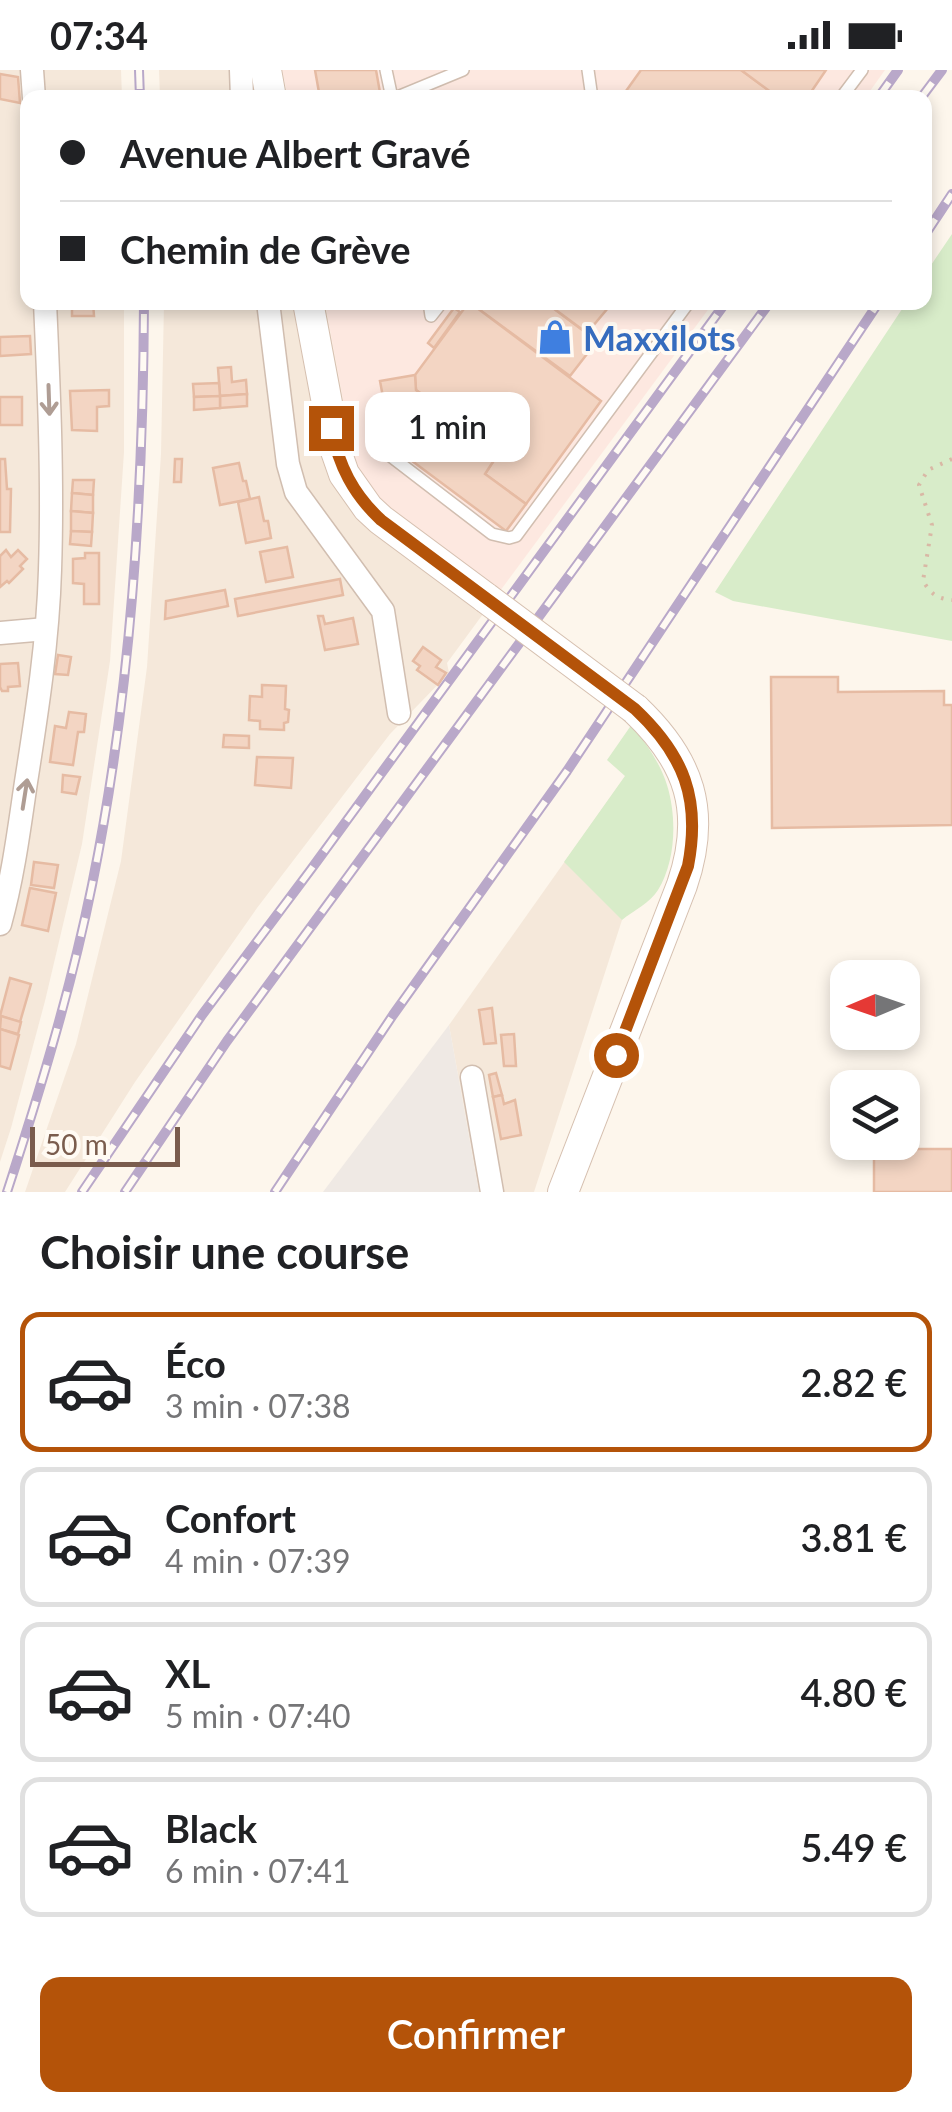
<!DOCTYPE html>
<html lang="fr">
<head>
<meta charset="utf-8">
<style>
  :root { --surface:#fff; --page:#f6f6f6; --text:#202124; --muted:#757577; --line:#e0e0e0; --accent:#b45309 }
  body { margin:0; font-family:Lato,sans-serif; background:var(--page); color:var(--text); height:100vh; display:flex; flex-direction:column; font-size:38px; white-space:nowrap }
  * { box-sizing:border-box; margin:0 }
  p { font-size:32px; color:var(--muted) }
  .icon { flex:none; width:55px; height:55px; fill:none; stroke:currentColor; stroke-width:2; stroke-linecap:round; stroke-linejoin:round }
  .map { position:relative; height:1122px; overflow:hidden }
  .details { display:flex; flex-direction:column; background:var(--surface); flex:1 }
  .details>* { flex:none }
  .guide { position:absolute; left:20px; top:20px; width:912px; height:220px; border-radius:20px; box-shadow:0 5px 15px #0003; display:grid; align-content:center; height:220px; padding:0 40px; background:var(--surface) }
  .needle { width:65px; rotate:268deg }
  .tools { position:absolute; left:830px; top:890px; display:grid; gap:20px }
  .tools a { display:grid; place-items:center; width:90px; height:90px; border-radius:20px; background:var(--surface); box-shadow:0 5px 15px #0003; font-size:50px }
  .scale { position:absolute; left:30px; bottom:25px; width:150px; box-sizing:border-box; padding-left:10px; border:5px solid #7a5c4d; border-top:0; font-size:28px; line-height:35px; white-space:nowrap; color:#7a5c4d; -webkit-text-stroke:8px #fffaf3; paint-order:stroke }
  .end { position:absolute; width:45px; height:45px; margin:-22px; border:12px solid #b45309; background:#fff; box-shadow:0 0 0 5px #fff }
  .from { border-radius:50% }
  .bubble { position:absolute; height:70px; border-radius:20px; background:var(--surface); box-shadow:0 5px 15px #0003; font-size:32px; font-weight:600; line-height:70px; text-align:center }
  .guide b { display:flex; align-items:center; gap:35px; height:95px; font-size:38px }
  .guide b+b { border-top:2px solid var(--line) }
  .guide i { width:25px; height:25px; background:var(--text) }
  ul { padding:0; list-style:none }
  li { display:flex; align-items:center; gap:30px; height:140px; margin:0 20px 15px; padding:0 20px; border:5px solid var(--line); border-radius:20px }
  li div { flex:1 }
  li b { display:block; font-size:38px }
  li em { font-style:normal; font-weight:600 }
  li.active { border-color:var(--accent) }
  li>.icon { width:90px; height:90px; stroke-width:1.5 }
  h2 { padding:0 40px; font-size:45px; line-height:120px }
  .button { display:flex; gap:20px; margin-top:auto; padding:20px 40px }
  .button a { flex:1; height:115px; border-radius:20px; background:var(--accent); color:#fff; font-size:40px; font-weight:600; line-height:115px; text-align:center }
  .status { display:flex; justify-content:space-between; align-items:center; height:70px; padding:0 50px; background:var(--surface); direction:ltr }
  .status svg { height:28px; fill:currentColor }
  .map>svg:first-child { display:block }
</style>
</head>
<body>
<div class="status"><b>07:34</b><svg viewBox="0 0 49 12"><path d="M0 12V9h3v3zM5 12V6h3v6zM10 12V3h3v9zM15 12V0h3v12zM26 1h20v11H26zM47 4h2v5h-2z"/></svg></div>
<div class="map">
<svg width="952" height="1122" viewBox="0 0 952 1122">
  <rect width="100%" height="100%" fill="#fdf6ec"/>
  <!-- residential -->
  <g fill="#f5e8da">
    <polygon points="0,0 121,0 122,27 28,28 28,232 124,233 124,382 110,591 82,774 45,931 11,1058 0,1092"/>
    <polygon points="159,0 282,0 287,27 160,27"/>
    <polygon points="164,233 325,233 358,411 497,525 447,593 449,603 390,664 257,838 135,1012 65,1122 25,1122 76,974 121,791 147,597 161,384"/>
    <polygon points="626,705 622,850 534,1122 479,1122 449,955"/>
  </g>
  <!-- commercial -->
  <g fill="#fde8e0">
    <polygon points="282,0 885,0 865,28 288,28"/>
    <polygon points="325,233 713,233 497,525 358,411"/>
  </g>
  <!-- industrial -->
  <polygon fill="#efe9e4" points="449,955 479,1122 323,1122"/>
  <!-- green -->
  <g fill="#d8ecc9">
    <polygon points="952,164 952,571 733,531 715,522 906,233 925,232 925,204"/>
    <path d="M632,654C645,673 660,692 667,715C677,747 676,791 658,820C651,832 633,841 622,850L564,792L625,706L607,690Z"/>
  </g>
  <!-- building -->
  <g fill="#f3d5c3" stroke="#e6bba3" stroke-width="2.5">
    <polygon points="315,0 376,0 381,28 320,28"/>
    <polygon points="641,0 741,0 779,28 621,28"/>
    <polygon points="741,0 826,0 807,28 779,28"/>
    <polygon points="0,4 18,7 20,33 0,29"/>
    <polygon points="65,232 93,232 94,246 72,246 72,236 65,236"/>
    <polygon points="469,232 545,232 597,271 570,306"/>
    <polygon points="469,232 601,331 526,434 485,404 500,381 416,320 415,305"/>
    <polygon points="545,232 613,232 587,263"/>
    <polygon points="454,238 460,242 434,278 428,273"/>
    <polygon points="30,266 31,284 0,286 0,267"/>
    <polygon points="231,297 232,312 246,310 247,324 220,326 218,298"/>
    <polygon points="415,305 416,320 500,381 485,404 526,434 506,461 392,376 380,311"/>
    <polygon points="219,313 220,326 194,327 193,314"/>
    <polygon points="109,320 109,336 97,337 97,361 72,360 70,321"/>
    <polygon points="247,324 247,336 220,338 220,326"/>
    <polygon points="220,326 220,338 194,340 194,327"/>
    <rect x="0" y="327" width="22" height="28"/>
    <polygon points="0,389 5,389 7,419 11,419 10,462 0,462"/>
    <polygon points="175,389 182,389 181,412 174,412"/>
    <polygon points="239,393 243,411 246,411 250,429 220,435 213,398"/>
    <polygon points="73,410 94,410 93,425 72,423"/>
    <polygon points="72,423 93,425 93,443 71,441"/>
    <polygon points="259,427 264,451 268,451 271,468 246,473 238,432"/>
    <polygon points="71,441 93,443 92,462 71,461"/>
    <polygon points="71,461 92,462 91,476 70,474"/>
    <polygon points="287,477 293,507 266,512 260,482"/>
    <polygon points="6,480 11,487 18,480 27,489 20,496 23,499 9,513 7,511 0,517 0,486"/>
    <polygon points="85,483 99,483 99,534 84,534 84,514 73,513 73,489 85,488"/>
    <polygon points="340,509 343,525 238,546 235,529"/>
    <polygon points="225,520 228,536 165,549 166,531"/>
    <polygon points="318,546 323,546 325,554 353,548 358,574 325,580"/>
    <polygon points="423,577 441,590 436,597 446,603 438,615 417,600 420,596 413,591"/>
    <polygon points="58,585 71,587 68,605 55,604"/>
    <polygon points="18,593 20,616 8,617 8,621 2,621 0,617 0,594"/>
    <polygon points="771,607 838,607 838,622 944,621 944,635 952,635 952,755 772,758"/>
    <polygon points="262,615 286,616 285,639 289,640 288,652 284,653 284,660 260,659 260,651 249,650 250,626 262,627"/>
    <polygon points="69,642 86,644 84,662 78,662 73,695 50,692 55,656 66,658"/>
    <polygon points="224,665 249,666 249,678 223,677"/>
    <polygon points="257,687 293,688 291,718 255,715"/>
    <polygon points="63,705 80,707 76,724 62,722"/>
    <polygon points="34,792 58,795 54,818 31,815"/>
    <polygon points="30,818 56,823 48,861 22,855"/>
    <polygon points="10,908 31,914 20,952 0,946"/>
    <polygon points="492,938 496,973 484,974 479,940"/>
    <polygon points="1,946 21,952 18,964 0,959"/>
    <polygon points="0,959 19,965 10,999 0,996"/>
    <polygon points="514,964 516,996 504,996 501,965"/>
    <polygon points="496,1003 502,1025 493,1027 489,1005"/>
    <polygon points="502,1025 504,1034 515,1030 521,1065 501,1069 493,1027"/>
    <rect x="874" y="1079" width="78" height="43"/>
  </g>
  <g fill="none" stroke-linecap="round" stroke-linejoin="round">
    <defs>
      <g id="lane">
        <polyline points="386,0 392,28"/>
        <polyline points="588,0 592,28"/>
        <polyline points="395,28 463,0"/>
        <polyline points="841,28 862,0"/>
        <polyline points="429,232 431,246 442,232"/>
        <polyline points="380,378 492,464 509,468 516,466 689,232"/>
      </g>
      <g id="street">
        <polyline points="32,0 34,28"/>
        <polyline points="241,0 242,28"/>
        <polyline points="268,232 288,394 296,422 383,541 399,643"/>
        <polyline points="0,563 46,559"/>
        <path d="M0,854C13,807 19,760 26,712C37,642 48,571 50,500C53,411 49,321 45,232"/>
        <polyline points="472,1007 492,1122"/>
      </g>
      <g id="secondary">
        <polyline points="266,0 271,28"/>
        <polyline points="308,232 336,381 344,404 368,438 381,450 486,528"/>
        <path d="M563,1122L682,815C707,742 690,691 635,639"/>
      </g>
    </defs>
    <!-- lane casing -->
    <use href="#lane" stroke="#d1beb0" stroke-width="14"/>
    <!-- street casing -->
    <use href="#street" stroke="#d1beb0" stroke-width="25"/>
    <!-- secondary casing -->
    <use href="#secondary" stroke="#d6c0b0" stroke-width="32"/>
    <!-- path -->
    <path stroke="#d9b8a5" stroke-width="4" stroke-dasharray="2.5 8" stroke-linecap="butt" d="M952,389L928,400L919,415L932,455L923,511C931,524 936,528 952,530"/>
    <!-- lane -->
    <use href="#lane" stroke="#fff" stroke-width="11"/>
    <!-- street -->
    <use href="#street" stroke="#fff" stroke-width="22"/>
    <!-- secondary -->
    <use href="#secondary" stroke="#fff" stroke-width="30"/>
    <defs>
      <g id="rail">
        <polyline points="139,0 140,28"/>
        <polyline points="878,28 898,0"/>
        <polyline points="921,28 942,0"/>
        <polyline points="925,165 952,124"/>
        <path d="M7,1122C40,1021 71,919 92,815C131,623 143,427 144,232"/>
        <polyline points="82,1122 202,945 312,798 726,232"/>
        <polyline points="125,1122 227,971 770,232"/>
        <polyline points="275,1122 393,945 567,701 879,232"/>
      </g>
    </defs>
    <!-- rail casing -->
    <use href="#rail" stroke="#b9a8c9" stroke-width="10"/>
    <!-- rail -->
    <use href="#rail" stroke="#fffaf3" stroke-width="6" stroke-dasharray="19" stroke-linecap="butt"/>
    <defs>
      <polyline id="secondary-bridge" points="486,528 635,639"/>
    </defs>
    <!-- secondary-bridge casing -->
    <use href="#secondary-bridge" stroke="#d6c0b0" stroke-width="32" stroke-linecap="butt"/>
    <!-- secondary-bridge -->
    <use href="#secondary-bridge" stroke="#fff" stroke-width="30"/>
  </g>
  <!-- one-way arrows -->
  <defs><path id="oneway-shaft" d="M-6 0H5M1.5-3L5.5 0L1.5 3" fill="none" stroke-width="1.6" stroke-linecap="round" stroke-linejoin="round" transform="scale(2.5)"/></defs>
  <g stroke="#af9d94">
    <use href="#oneway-shaft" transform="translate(49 330) rotate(88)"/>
    <use href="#oneway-shaft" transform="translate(25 724) rotate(-81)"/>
  </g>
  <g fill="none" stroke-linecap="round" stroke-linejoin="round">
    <!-- route -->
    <path stroke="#b45309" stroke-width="12" d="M331,358C339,396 353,424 381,450L635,639C684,685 701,729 688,796L616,985"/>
  </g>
  <!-- icons -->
  <defs>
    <symbol id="shop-bare" viewBox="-9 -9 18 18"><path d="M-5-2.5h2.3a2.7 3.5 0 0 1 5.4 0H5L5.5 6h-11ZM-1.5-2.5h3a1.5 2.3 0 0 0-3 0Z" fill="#3f7fe0" stroke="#fffaf3" stroke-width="2.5" paint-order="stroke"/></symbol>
  </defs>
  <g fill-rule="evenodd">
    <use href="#shop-bare" x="530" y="242" width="50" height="50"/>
  </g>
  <g text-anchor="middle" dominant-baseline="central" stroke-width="8" stroke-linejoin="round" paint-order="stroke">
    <!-- shop labels -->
    <g font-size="35" font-weight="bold" fill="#366cbe" stroke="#fffaf3" text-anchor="start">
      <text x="583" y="267">Maxxilots</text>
    </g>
  </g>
</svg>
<div class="tools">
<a><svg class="needle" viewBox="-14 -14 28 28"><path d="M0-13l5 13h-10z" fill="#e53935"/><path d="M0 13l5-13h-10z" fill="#757577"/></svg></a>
<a><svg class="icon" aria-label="layers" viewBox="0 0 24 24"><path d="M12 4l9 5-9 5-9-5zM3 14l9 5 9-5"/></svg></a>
</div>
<div class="scale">50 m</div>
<i class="end from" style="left:616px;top:985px"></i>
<i class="end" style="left:331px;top:358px"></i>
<div class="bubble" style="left:365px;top:322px;width:165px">1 min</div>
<div class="guide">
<b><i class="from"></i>Avenue Albert Gravé</b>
<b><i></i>Chemin de Grève</b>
</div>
</div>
<section class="details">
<h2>Choisir une course</h2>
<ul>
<li class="active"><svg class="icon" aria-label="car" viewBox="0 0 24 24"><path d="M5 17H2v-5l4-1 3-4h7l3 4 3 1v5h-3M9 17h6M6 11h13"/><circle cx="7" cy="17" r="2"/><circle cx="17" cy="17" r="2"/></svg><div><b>Éco</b><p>3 min · 07:38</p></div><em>2.82 €</em></li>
<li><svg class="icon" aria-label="car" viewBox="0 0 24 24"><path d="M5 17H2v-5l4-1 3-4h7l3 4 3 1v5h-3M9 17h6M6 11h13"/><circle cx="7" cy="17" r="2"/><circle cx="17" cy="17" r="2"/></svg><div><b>Confort</b><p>4 min · 07:39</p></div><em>3.81 €</em></li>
<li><svg class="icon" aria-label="car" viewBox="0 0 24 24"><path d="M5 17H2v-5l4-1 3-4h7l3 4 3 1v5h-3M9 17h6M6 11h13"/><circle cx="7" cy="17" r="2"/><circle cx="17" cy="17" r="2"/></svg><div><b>XL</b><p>5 min · 07:40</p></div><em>4.80 €</em></li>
<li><svg class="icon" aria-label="car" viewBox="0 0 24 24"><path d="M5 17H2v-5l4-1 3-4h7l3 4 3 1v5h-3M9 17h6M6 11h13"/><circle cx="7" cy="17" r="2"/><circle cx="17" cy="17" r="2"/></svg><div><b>Black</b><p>6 min · 07:41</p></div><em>5.49 €</em></li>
</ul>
<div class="button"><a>Confirmer</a></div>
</section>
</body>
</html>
